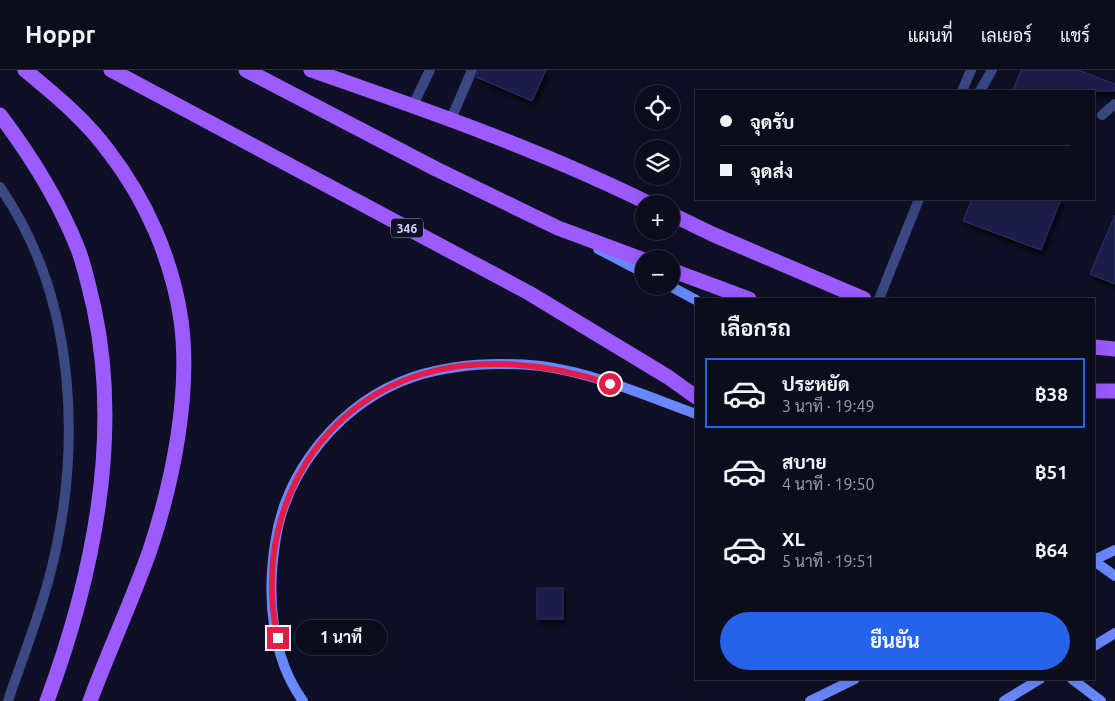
<!DOCTYPE html>
<html lang="th">
<head>
<meta charset="utf-8">
<style>
  :root { --surface:#0b0c1c; --page:#191a29; --text:#f1f3f6; --muted:#9a9ba3; --line:#2b2c3b; --accent:#2563eb }
  body { margin:0; font-family:Ubuntu,Sarabun,sans-serif; background:var(--page); color:var(--text); height:100vh; display:flex; flex-direction:column; font-size:19px; white-space:nowrap }
  * { box-sizing:border-box; margin:0 }
  p { font-size:16px; color:var(--muted) }
  .icon { flex:none; width:28px; height:28px; fill:none; stroke:currentColor; stroke-width:2; stroke-linecap:round; stroke-linejoin:round }
  .map { position:relative; flex:1; overflow:hidden }
  .details { position:absolute; left:695px; top:228px; width:400px; height:382px; display:flex; flex-direction:column; background:var(--surface); border-radius:0px; box-shadow:0 5px 20px #0002,0 0 0 1px var(--line) }
  .details>* { flex:none }
  .guide { position:absolute; left:695px; top:20px; width:400px; height:110px; border-radius:0px; box-shadow:0 5px 20px #0002,0 0 0 1px var(--line); display:grid; align-content:center; height:110px; padding:0 25px; background:var(--surface) }
  .controls { position:absolute; left:635px; top:15px; display:grid; gap:10px }
  .controls a { display:grid; place-items:center; width:45px; height:45px; border-radius:50%; background:var(--surface); box-shadow:0 5px 20px #0002,0 0 0 1px var(--line); font-size:25px }
  .end { position:absolute; width:22px; height:22px; margin:-11px; border:6px solid #e11d48; background:#fff; box-shadow:0 0 0 2px #fff }
  .from { border-radius:50% }
  .bubble { position:absolute; height:35px; border-radius:18px; background:var(--surface); box-shadow:0 5px 20px #0002,0 0 0 1px var(--line); font-size:16px; font-weight:700; line-height:35px; text-align:center }
  .guide b { display:flex; align-items:center; gap:18px; height:48px; font-size:19px }
  .guide b+b { border-top:1px solid var(--line) }
  .guide i { width:12px; height:12px; background:var(--text) }
  ul { padding:0; list-style:none }
  li { display:flex; align-items:center; gap:15px; height:70px; margin:0 10px 8px; padding:0 15px; border:2px solid transparent; border-radius:0px }
  li div { flex:1 }
  li b { display:block; font-size:19px }
  li em { font-style:normal; font-weight:700 }
  li.current { border-color:var(--accent) }
  li>.icon { width:45px; height:45px; stroke-width:1.5 }
  h2 { padding:0 25px; font-size:22px; line-height:60px }
  .button { display:flex; gap:10px; margin-top:auto; padding:10px 25px }
  .button a { flex:1; height:58px; border-radius:30px; background:var(--accent); color:#fff; font-size:20px; font-weight:700; line-height:58px; text-align:center }
  header { display:flex; align-items:center; gap:30px; box-sizing:border-box; height:70px; padding:0 25px; background:var(--surface); border-bottom:1px solid var(--line) }
  header strong { font-size:24px }
  nav { display:flex; gap:28px; margin-inline-start:auto; font-size:18px }
  .map>svg:first-child { display:block }
</style>
</head>
<body>
<header>
<strong>Hoppr</strong>
<nav><a>แผนที่</a><a>เลเยอร์</a><a>แชร์</a></nav>
</header>
<div class="map">
<svg width="1115" height="631" viewBox="0 0 1115 631">
  <defs>
    <filter id="shadow"><feDropShadow dx="3" dy="5.5" stdDeviation="2.5" flood-color="#0009"/></filter>
  </defs>
  <rect width="100%" height="100%" fill="#0f1025"/>
  <!-- building -->
  <g fill="#1b1c46" stroke="#2d2f72" filter="url(#shadow)">
    <polygon points="479,0 546,0 532,31 476,7"/>
    <polygon points="1021,0 1078,0 1115,14 1115,21 1013,21"/>
    <polygon points="972,129 1061,129 1041,180 963,151"/>
    <polygon points="1115,145 1115,214 1090,204"/>
    <rect x="537" y="518" width="26" height="31"/>
  </g>
  <g fill="none" stroke-linecap="round" stroke-linejoin="round">
    <!-- lane -->
    <g stroke="#3a4884" stroke-width="10">
      <polyline points="962,21 971,0"/>
      <polyline points="980,21 992,0"/>
      <polyline points="1102,45 1115,34"/>
      <polyline points="879,229 919,129"/>
    </g>
    <!-- street -->
    <g stroke="#3a4884" stroke-width="10">
      <polyline points="413,35 430,0"/>
      <polyline points="451,49 472,0"/>
      <path d="M0,117C78,230 83,383 48,512C37,552 21,592 8,631"/>
    </g>
    <!-- secondary -->
    <g stroke="#6a88fe" stroke-width="10">
      <polyline points="598,179 644,203"/>
      <polyline points="670,216 696,230"/>
      <polyline points="1094,490 1115,480"/>
      <polyline points="1094,491 1115,506"/>
      <polyline points="1094,576 1115,563"/>
      <polyline points="1072,609 1101,631"/>
      <path d="M303,631C271,587 267,526 275,474C285,400 341,332 413,307C453,294 499,292 541,296C594,303 646,326 696,344"/>
      <polyline points="810,631 855,609"/>
      <polyline points="1004,631 1040,609"/>
    </g>
    <!-- primary -->
    <g stroke="#9c5bfe" stroke-width="15">
      <path d="M25,0C55,25 86,50 109,82C146,130 172,189 181,250C191,323 173,411 150,480C132,531 109,580 90,631"/>
      <polyline points="111,0 529,223 668,307 696,327"/>
      <polyline points="246,0 436,99 558,158 644,190"/>
      <path d="M311,0C426,40 541,80 650,134"/>
      <path d="M0,45C31,86 59,131 78,179C85,197 89,218 94,238C122,369 93,507 47,631"/>
      <polyline points="671,144 712,164 864,229"/>
      <polyline points="671,200 749,229"/>
      <polyline points="1094,277 1115,279"/>
      <polyline points="1094,321 1115,321"/>
    </g>
  </g>
  <g fill="none" stroke-linecap="round" stroke-linejoin="round">
    <!-- route -->
    <path stroke="#e11d48" stroke-width="6" d="M278,568C253,461 305,345 413,307C476,285 548,293 610,314"/>
  </g>
  <g text-anchor="middle" dominant-baseline="central" stroke-width="4.5" stroke-linejoin="round" paint-order="stroke">
    <!-- shield labels -->
    <rect fill="#0f1025" stroke="#989cbe" stroke-width="1" x="391" y="148.5" width="32" height="19" rx="4"/>
    <g font-size="12" font-weight="bold" fill="#d3d8ff">
      <text x="407" y="158">346</text>
    </g>
  </g>
</svg>
<div class="controls">
<a><svg class="icon" aria-label="locate" viewBox="0 0 24 24"><circle cx="12" cy="12" r="6"/><path d="M12 2v4M12 18v4M2 12h4M18 12h4"/></svg></a>
<a><svg class="icon" aria-label="layers" viewBox="0 0 24 24"><path d="M12 4l9 5-9 5-9-5zM3 14l9 5 9-5"/></svg></a>
<a>+</a>
<a>−</a>
</div>
<i class="end from" style="left:610px;top:314px"></i>
<i class="end" style="left:278px;top:568px"></i>
<div class="bubble" style="left:295px;top:550px;width:92px">1 นาที</div>
<div class="guide">
<b><i class="from"></i>จุดรับ</b>
<b><i></i>จุดส่ง</b>
</div>
<section class="details">
<h2>เลือกรถ</h2>
<ul>
<li class="current"><svg class="icon" aria-label="car" viewBox="0 0 24 24"><path d="M5 17H2v-5l4-1 3-4h7l3 4 3 1v5h-3M9 17h6M6 11h13"/><circle cx="7" cy="17" r="2"/><circle cx="17" cy="17" r="2"/></svg><div><b>ประหยัด</b><p>3 นาที · 19:49</p></div><em>฿38</em></li>
<li><svg class="icon" aria-label="car" viewBox="0 0 24 24"><path d="M5 17H2v-5l4-1 3-4h7l3 4 3 1v5h-3M9 17h6M6 11h13"/><circle cx="7" cy="17" r="2"/><circle cx="17" cy="17" r="2"/></svg><div><b>สบาย</b><p>4 นาที · 19:50</p></div><em>฿51</em></li>
<li><svg class="icon" aria-label="car" viewBox="0 0 24 24"><path d="M5 17H2v-5l4-1 3-4h7l3 4 3 1v5h-3M9 17h6M6 11h13"/><circle cx="7" cy="17" r="2"/><circle cx="17" cy="17" r="2"/></svg><div><b>XL</b><p>5 นาที · 19:51</p></div><em>฿64</em></li>
</ul>
<div class="button"><a>ยืนยัน</a></div>
</section>
</div>
</body>
</html>
